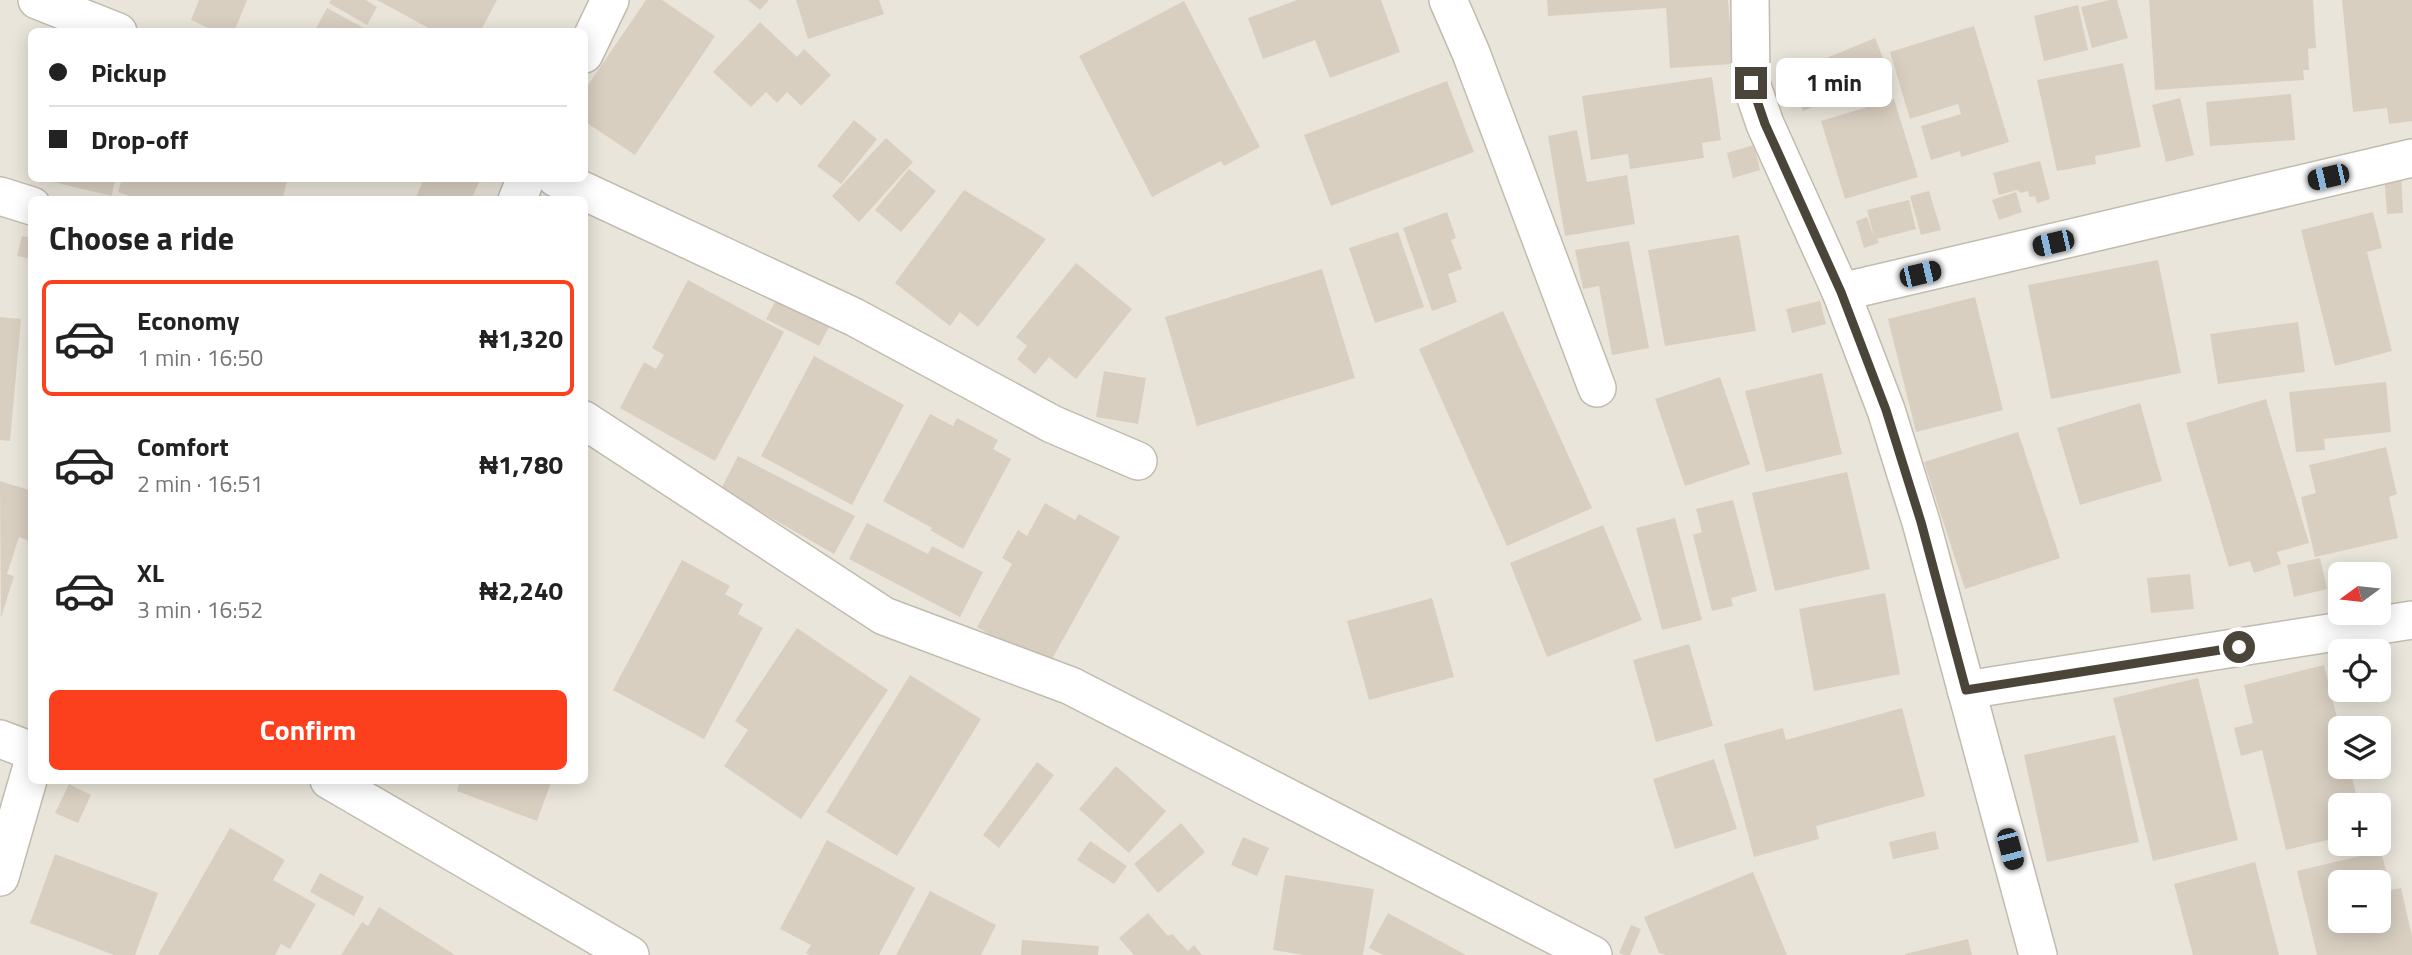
<!DOCTYPE html>
<html lang="en">
<head>
<meta charset="utf-8">
<style>
  :root { --surface:#fff; --page:#f2f2f2; --text:#222; --muted:#767676; --line:#e0e0e0; --accent:#fc3f1d }
  body { margin:0; font-family:"Titillium Web",sans-serif; background:var(--page); color:var(--text); height:100vh; display:flex; flex-direction:column; font-size:26px; white-space:nowrap }
  * { box-sizing:border-box; margin:0 }
  p { font-size:23px; color:var(--muted) }
  .icon { flex:none; width:38px; height:38px; fill:none; stroke:currentColor; stroke-width:2; stroke-linecap:round; stroke-linejoin:round }
  .map { position:relative; flex:1; overflow:hidden }
  .side { position:absolute; left:28px; top:196px; width:560px; height:588px; display:flex; flex-direction:column; background:var(--surface); border-radius:10px; box-shadow:0 4px 18px #0003 }
  .side>* { flex:none }
  .banner { position:absolute; left:28px; top:28px; width:560px; height:154px; border-radius:10px; box-shadow:0 4px 18px #0003; display:grid; align-content:center; height:154px; padding:0 21px; background:var(--surface) }
  .needle { width:46px; rotate:255deg }
  .controls { position:absolute; left:2328px; top:562px; display:grid; gap:14px }
  .controls a { display:grid; place-items:center; width:63px; height:63px; border-radius:10px; background:var(--surface); box-shadow:0 4px 18px #0003; font-size:35px }
  .end { position:absolute; width:32px; height:32px; margin:-16px; border:9px solid #4b4439; background:#fff; box-shadow:0 0 0 4px #fff }
  .from { border-radius:50% }
  .bubble { position:absolute; height:49px; border-radius:10px; background:var(--surface); box-shadow:0 4px 18px #0003; font-size:23px; font-weight:700; line-height:49px; text-align:center }
  .car { position:absolute; width:21px; height:42px; margin:-21px -10px; border-radius:9px; box-shadow:0 0 5px 2px #0007; background:linear-gradient(#222 24%,#8ab4d8 0 40%,#222 0 76%,#8ab4d8 0 86%,#222 0) }
  .banner b { display:flex; align-items:center; gap:24px; height:66px; font-size:26px }
  .banner b+b { border-top:2px solid var(--line) }
  .banner i { width:18px; height:18px; background:var(--text) }
  ul { padding:0; list-style:none }
  li { display:flex; align-items:center; gap:21px; height:116px; margin:0 14px 10px; padding:0 7px; border:4px solid transparent; border-radius:10px }
  li div { flex:1 }
  li b { display:block; font-size:26px }
  li em { font-style:normal; font-weight:700 }
  li.current { border-color:var(--accent) }
  li>.icon { width:63px; height:63px; stroke-width:1.5 }
  h2 { padding:0 21px; font-size:32px; line-height:84px }
  .button { display:flex; gap:14px; margin-top:auto; padding:14px 21px }
  .button a { flex:1; height:80px; border-radius:10px; background:var(--accent); color:#fff; font-size:28px; font-weight:700; line-height:80px; text-align:center }
  .map>svg:first-child { display:block }
</style>
</head>
<body>
<div class="map">
<svg width="2412" height="955" viewBox="0 0 2412 955">
  <rect width="100%" height="100%" fill="#f6f3ec"/>
  <!-- residential -->
  <path fill="#eae5da" fill-rule="evenodd" d="M0,0H2412V955H0ZM32,32H584V178H32ZM32,200H584V780H32ZM2340,574H2378V612H2340ZM2340,651H2378V690H2340ZM2340,728H2378V766H2340ZM2340,805H2378V844H2340ZM2340,882H2378V920H2340Z"/>
  <!-- building -->
  <g fill="#d8cfc1" fill-rule="evenodd">
    <polygon points="199,0 247,0 234,32 217,32 191,20"/>
    <polygon points="331,0 366,0 377,7 367,25 329,3"/>
    <polygon points="377,0 497,0 480,32 436,32"/>
    <polygon points="646,0 662,0 715,36 635,155 584,121 584,91"/>
    <polygon points="748,0 769,0 760,10"/>
    <polygon points="796,0 879,0 884,14 808,39"/>
    <polygon points="1297,0 1381,0 1400,52 1330,78 1315,40 1263,59 1248,18"/>
    <polygon points="1547,0 1728,0 1733,64 1670,68 1666,8 1548,16"/>
    <polygon points="2109,0 2117,0 2128,38 2092,48 2081,7"/>
    <polygon points="2149,0 2313,0 2316,48 2308,49 2309,70 2303,70 2304,80 2155,90"/>
    <polygon points="2342,0 2412,0 2412,121 2389,124 2387,108 2353,112"/>
    <polygon points="1184,1 1260,147 1224,166 1221,161 1152,197 1079,56"/>
    <polygon points="2078,5 2088,50 2044,61 2034,16"/>
    <polygon points="327,8 371,32 314,32"/>
    <polygon points="760,22 797,57 804,49 831,75 801,106 787,92 777,103 766,92 751,107 713,72"/>
    <polygon points="1974,26 2009,142 1961,157 1960,151 1931,160 1921,126 1961,114 1958,104 1910,119 1890,52"/>
    <polygon points="1875,38 1890,75 1803,111 1788,74"/>
    <polygon points="2123,63 2141,147 2095,156 2096,164 2057,171 2037,80"/>
    <polygon points="1712,77 1721,140 1702,143 1704,158 1630,169 1628,154 1591,160 1582,96"/>
    <polygon points="1447,81 1474,152 1331,206 1304,135"/>
    <polygon points="2291,94 2295,140 2210,146 2206,102"/>
    <polygon points="2180,98 2194,155 2166,162 2152,105"/>
    <polygon points="1894,99 1918,177 1845,199 1821,121"/>
    <polygon points="854,120 877,139 841,184 817,166"/>
    <polygon points="1577,130 1587,182 1627,175 1635,224 1565,236 1548,136"/>
    <polygon points="886,138 913,162 859,222 832,196"/>
    <polygon points="1754,145 1760,170 1733,178 1727,153"/>
    <polygon points="2040,161 2050,199 2037,203 2035,196 2029,197 2028,191 2021,193 2017,190 1999,195 1993,173"/>
    <polygon points="909,169 936,191 901,232 875,210"/>
    <polygon points="2384,173 2401,173 2403,213 2387,214"/>
    <polygon points="54,178 115,178 112,196 53,182"/>
    <polygon points="122,178 288,178 282,200 141,200 118,192"/>
    <polygon points="424,178 481,178 471,200 415,200"/>
    <polygon points="964,190 1046,239 978,327 960,312 950,326 895,283"/>
    <polygon points="1929,191 1941,230 1921,235 1910,196"/>
    <polygon points="2016,192 2022,212 1999,220 1992,200"/>
    <polygon points="1909,200 1916,229 1877,239 1879,243 1864,248 1856,221 1867,217 1874,237 1867,210"/>
    <polygon points="1447,212 1456,238 1451,240 1462,269 1448,274 1457,302 1432,311 1403,228"/>
    <polygon points="2373,212 2382,248 2367,252 2392,351 2335,366 2301,230"/>
    <polygon points="1398,232 1424,307 1375,323 1349,248"/>
    <polygon points="1739,235 1756,331 1665,346 1648,250"/>
    <polygon points="22,236 32,238 32,259 17,256"/>
    <polygon points="1629,241 1649,348 1612,355 1599,286 1583,289 1575,250"/>
    <polygon points="2158,260 2181,373 2051,399 2028,285"/>
    <polygon points="1076,263 1132,309 1076,379 1049,357 1035,374 1017,359 1027,346 1016,337"/>
    <polygon points="1322,269 1355,378 1197,426 1165,317"/>
    <polygon points="688,280 784,332 715,461 620,408 644,362 656,369 664,355 652,348"/>
    <polygon points="1975,297 2003,410 1916,432 1888,319"/>
    <polygon points="777,298 830,325 819,346 766,319"/>
    <polygon points="1820,301 1826,324 1792,333 1786,309"/>
    <polygon points="1503,311 1592,508 1507,546 1419,349"/>
    <polygon points="0,317 21,319 10,441 0,440"/>
    <polygon points="2298,322 2305,372 2218,384 2210,334"/>
    <polygon points="814,356 904,405 852,505 761,456"/>
    <polygon points="1104,371 1146,378 1138,424 1096,417"/>
    <polygon points="1822,373 1842,454 1766,472 1745,391"/>
    <polygon points="1720,377 1750,464 1685,486 1655,399"/>
    <polygon points="2386,382 2391,432 2324,439 2325,450 2296,452 2289,392"/>
    <polygon points="2266,399 2309,543 2277,552 2281,564 2254,573 2250,561 2229,567 2186,423"/>
    <polygon points="2140,403 2162,481 2080,505 2057,428"/>
    <polygon points="930,414 953,426 957,418 998,440 993,449 1011,459 963,549 930,530 932,528 883,501"/>
    <polygon points="2018,432 2060,558 1965,589 1924,462"/>
    <polygon points="2386,447 2397,494 2389,497 2398,538 2315,557 2301,497 2316,493 2309,465"/>
    <polygon points="738,456 855,516 834,554 721,489"/>
    <polygon points="1847,472 1870,569 1775,591 1752,493"/>
    <polygon points="0,481 32,491 32,542 19,537 7,574 14,576 1,618"/>
    <polygon points="1733,500 1757,591 1731,598 1733,606 1712,611 1693,535 1702,532 1696,509"/>
    <polygon points="1045,503 1075,520 1079,514 1120,537 1047,668 977,627 1012,564 1002,558 1018,530 1027,536"/>
    <polygon points="1675,518 1702,620 1662,630 1636,528"/>
    <polygon points="867,523 928,554 932,546 983,572 960,617 849,559"/>
    <polygon points="1603,525 1642,620 1547,657 1510,563"/>
    <polygon points="2320,558 2327,589 2294,597 2287,565"/>
    <polygon points="682,560 730,586 725,594 743,604 738,614 763,628 704,739 613,690"/>
    <polygon points="2190,574 2194,609 2151,613 2147,578"/>
    <polygon points="1885,593 1900,674 1814,691 1799,609"/>
    <polygon points="1432,598 1454,677 1369,700 1347,621"/>
    <polygon points="797,628 888,690 801,819 724,766 748,730 735,721"/>
    <polygon points="1689,644 1713,726 1656,742 1633,660"/>
    <polygon points="2324,665 2340,730 2340,766 2349,766 2359,805 2340,805 2340,837 2286,850 2262,750 2241,756 2234,728 2253,723 2244,685"/>
    <polygon points="910,675 981,719 897,856 826,812"/>
    <polygon points="2198,678 2238,840 2153,861 2113,698"/>
    <polygon points="1902,708 1925,796 1816,826 1819,839 1754,857 1724,744 1783,728 1786,740"/>
    <polygon points="2115,735 2139,842 2047,862 2024,755"/>
    <polygon points="1714,759 1737,829 1675,849 1653,779"/>
    <polygon points="1037,762 1054,775 999,848 983,835"/>
    <polygon points="1116,766 1166,811 1129,853 1079,809"/>
    <polygon points="460,780 552,780 537,821 457,791"/>
    <polygon points="69,784 91,795 78,823 55,813"/>
    <polygon points="1181,823 1205,852 1158,893 1134,864"/>
    <polygon points="230,828 285,860 273,880 316,904 290,949 281,944 275,955 158,955"/>
    <polygon points="1935,831 1939,849 1893,859 1889,842"/>
    <polygon points="1243,837 1269,848 1257,876 1231,865"/>
    <polygon points="827,840 915,888 879,955 809,955 806,953 811,945 780,929"/>
    <polygon points="1090,841 1127,866 1114,884 1077,860"/>
    <path d="M2381,851L2391,890L2401,888L2412,936V955H2317L2297,871ZM2340,882H2378V920H2340Z"/>
    <polygon points="55,854 158,893 135,955 114,955 30,923"/>
    <polygon points="2255,862 2279,955 2193,955 2174,884"/>
    <polygon points="1753,872 1787,955 1666,955 1659,953 1644,917"/>
    <polygon points="320,873 364,897 354,916 310,892"/>
    <polygon points="1285,875 1374,889 1363,955 1304,955 1273,950"/>
    <polygon points="930,891 996,925 981,955 896,955"/>
    <polygon points="379,907 455,955 341,955 362,922 368,926"/>
    <polygon points="1148,913 1168,936 1172,934 1188,951 1194,945 1202,955 1134,955 1119,938"/>
    <polygon points="1388,913 1466,955 1383,955 1369,948"/>
    <polygon points="1631,925 1641,929 1630,955 1624,955 1619,953"/>
    <polygon points="1968,939 1972,955 1905,955 1905,954"/>
    <polygon points="1022,940 1099,946 1098,955 1021,955"/>
  </g>
  <g fill="none" stroke-linecap="round" stroke-linejoin="round">
    <defs>
      <g id="minor">
        <polyline points="37,0 118,32"/>
        <polyline points="1448,0 1471,53 1597,388"/>
        <polyline points="1750,0 1751,83 1765,124 1841,292 1886,410 1921,522 2038,955"/>
        <polyline points="584,54 610,0"/>
        <polyline points="556,178 854,317 1052,424 1138,461"/>
        <polyline points="0,196 32,206"/>
        <polyline points="517,200 526,178"/>
        <polyline points="1841,292 2412,158"/>
        <polyline points="584,420 884,616 1071,686 1593,955"/>
        <polyline points="1966,690 2412,620"/>
        <polyline points="0,739 32,751"/>
        <polyline points="329,780 630,955"/>
        <polyline points="0,877 32,766"/>
      </g>
    </defs>
    <!-- minor casing -->
    <use href="#minor" stroke="#c2bbae" stroke-width="40"/>
    <!-- minor -->
    <use href="#minor" stroke="#fff" stroke-width="37"/>
  </g>
  <g fill="none" stroke-linecap="round" stroke-linejoin="round">
    <!-- route -->
    <polyline stroke="#4b4439" stroke-width="9" points="1751,83 1765,124 1841,292 1886,410 1921,522 1966,690 2239,647"/>
  </g>
</svg>
<div class="controls">
<a><svg class="needle" viewBox="-14 -14 28 28"><path d="M0-13l5 13h-10z" fill="#e53935"/><path d="M0 13l5-13h-10z" fill="#767676"/></svg></a>
<a><svg class="icon" aria-label="locate" viewBox="0 0 24 24"><circle cx="12" cy="12" r="6"/><path d="M12 2v4M12 18v4M2 12h4M18 12h4"/></svg></a>
<a><svg class="icon" aria-label="layers" viewBox="0 0 24 24"><path d="M12 4l9 5-9 5-9-5zM3 14l9 5 9-5"/></svg></a>
<a>+</a>
<a>−</a>
</div>
<i class="end from" style="left:2239px;top:647px"></i>
<i class="end" style="left:1751px;top:83px"></i>
<div class="bubble" style="left:1776px;top:58px;width:116px">1 min</div>
<i class="car" style="left:2328px;top:177px;rotate:257deg"></i>
<i class="car" style="left:2053px;top:243px;rotate:257deg"></i>
<i class="car" style="left:1920px;top:274px;rotate:77deg"></i>
<i class="car" style="left:2010px;top:849px;rotate:165deg"></i>
<div class="banner">
<b><i class="from"></i>Pickup</b>
<b><i></i>Drop-off</b>
</div>
<section class="side">
<h2>Choose a ride</h2>
<ul>
<li class="current"><svg class="icon" aria-label="car" viewBox="0 0 24 24"><path d="M5 17H2v-5l4-1 3-4h7l3 4 3 1v5h-3M9 17h6M6 11h13"/><circle cx="7" cy="17" r="2"/><circle cx="17" cy="17" r="2"/></svg><div><b>Economy</b><p>1 min · 16:50</p></div><em>₦1,320</em></li>
<li><svg class="icon" aria-label="car" viewBox="0 0 24 24"><path d="M5 17H2v-5l4-1 3-4h7l3 4 3 1v5h-3M9 17h6M6 11h13"/><circle cx="7" cy="17" r="2"/><circle cx="17" cy="17" r="2"/></svg><div><b>Comfort</b><p>2 min · 16:51</p></div><em>₦1,780</em></li>
<li><svg class="icon" aria-label="car" viewBox="0 0 24 24"><path d="M5 17H2v-5l4-1 3-4h7l3 4 3 1v5h-3M9 17h6M6 11h13"/><circle cx="7" cy="17" r="2"/><circle cx="17" cy="17" r="2"/></svg><div><b>XL</b><p>3 min · 16:52</p></div><em>₦2,240</em></li>
</ul>
<div class="button"><a>Confirm</a></div>
</section>
</div>
</body>
</html>
